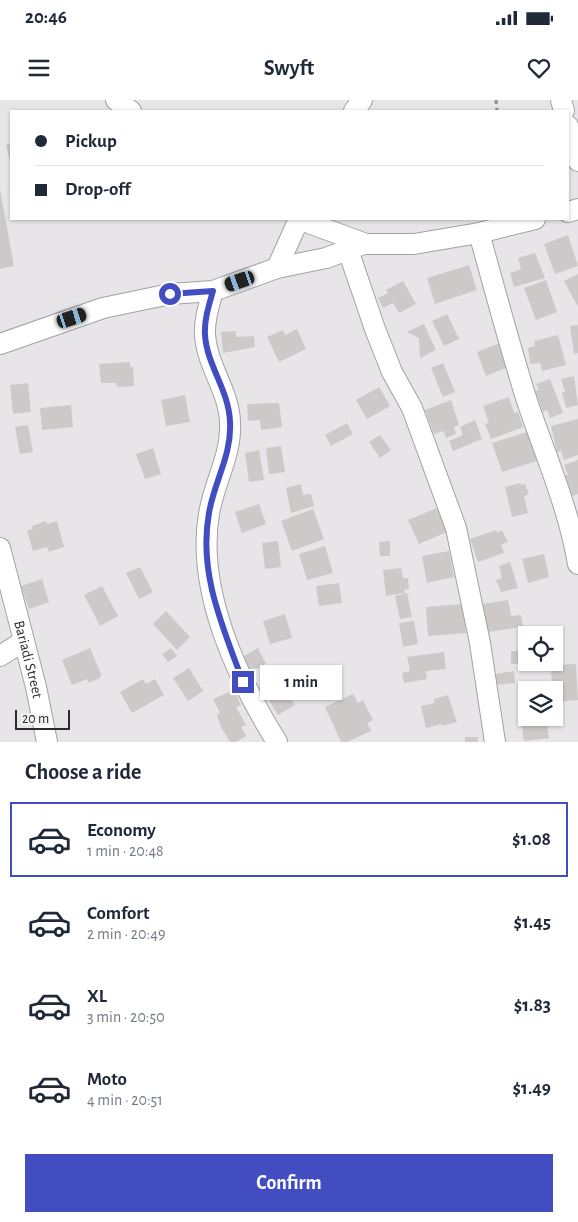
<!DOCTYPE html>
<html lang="en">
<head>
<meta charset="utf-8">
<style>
  :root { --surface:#fff; --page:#f2f2f3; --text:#1f2937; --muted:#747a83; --line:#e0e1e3; --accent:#424dc1 }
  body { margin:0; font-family:"Alegreya Sans",sans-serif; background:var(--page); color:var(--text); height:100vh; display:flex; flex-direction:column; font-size:19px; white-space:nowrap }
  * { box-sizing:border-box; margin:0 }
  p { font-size:16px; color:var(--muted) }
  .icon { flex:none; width:28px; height:28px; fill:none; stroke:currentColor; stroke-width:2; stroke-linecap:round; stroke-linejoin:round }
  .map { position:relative; height:642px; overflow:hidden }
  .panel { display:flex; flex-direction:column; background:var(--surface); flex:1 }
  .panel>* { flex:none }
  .top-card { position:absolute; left:10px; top:10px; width:559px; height:110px; border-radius:0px; box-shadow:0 1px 4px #0004; display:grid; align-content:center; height:110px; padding:0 25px; background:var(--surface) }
  .fabs { position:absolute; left:518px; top:526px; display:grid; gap:10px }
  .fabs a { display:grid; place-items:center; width:45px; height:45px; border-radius:0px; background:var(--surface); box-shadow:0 1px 4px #0004; font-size:25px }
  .scale { position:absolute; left:15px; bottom:12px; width:55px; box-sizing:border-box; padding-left:5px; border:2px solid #2c2c2d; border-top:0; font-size:14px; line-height:18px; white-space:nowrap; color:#2c2c2d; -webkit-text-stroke:4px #f4f2f5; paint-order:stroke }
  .end { position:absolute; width:22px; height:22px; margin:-11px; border:6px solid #424dc1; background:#fff; box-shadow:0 0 0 2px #fff }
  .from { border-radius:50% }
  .bubble { position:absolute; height:35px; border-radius:0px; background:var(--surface); box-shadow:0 1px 4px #0004; font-size:16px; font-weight:600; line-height:35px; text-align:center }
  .car { position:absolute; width:15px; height:30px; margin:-15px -8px; border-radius:6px; box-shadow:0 0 4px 1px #0007; background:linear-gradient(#222 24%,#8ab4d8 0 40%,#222 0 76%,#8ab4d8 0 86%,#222 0) }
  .top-card b { display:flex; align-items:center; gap:18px; height:48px; font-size:19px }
  .top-card b+b { border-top:1px solid var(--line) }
  .top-card i { width:12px; height:12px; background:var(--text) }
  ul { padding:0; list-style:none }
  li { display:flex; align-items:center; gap:15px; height:75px; margin:0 10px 8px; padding:0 15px; border:2px solid transparent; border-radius:0px }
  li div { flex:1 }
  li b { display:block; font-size:19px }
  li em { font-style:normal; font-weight:600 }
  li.active { border-color:var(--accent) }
  li>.icon { width:45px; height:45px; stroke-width:1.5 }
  h2 { padding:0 25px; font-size:22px; line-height:60px }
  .button { display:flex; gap:10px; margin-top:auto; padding:10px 25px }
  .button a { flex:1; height:58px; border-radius:0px; background:var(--accent); color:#fff; font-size:20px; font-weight:600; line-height:58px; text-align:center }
  .status { display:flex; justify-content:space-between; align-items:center; height:35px; padding:0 25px; background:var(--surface); direction:ltr }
  .status svg { height:14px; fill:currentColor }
  header { display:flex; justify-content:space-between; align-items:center; height:65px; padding:0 25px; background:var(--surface); font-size:22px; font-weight:600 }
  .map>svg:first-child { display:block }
</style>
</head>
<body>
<div class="status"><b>20:46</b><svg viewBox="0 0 49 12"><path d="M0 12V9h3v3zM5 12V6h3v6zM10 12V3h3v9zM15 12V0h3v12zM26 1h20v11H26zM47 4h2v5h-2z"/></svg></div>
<header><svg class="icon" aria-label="menu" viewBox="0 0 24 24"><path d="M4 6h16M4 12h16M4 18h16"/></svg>Swyft<svg class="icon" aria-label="heart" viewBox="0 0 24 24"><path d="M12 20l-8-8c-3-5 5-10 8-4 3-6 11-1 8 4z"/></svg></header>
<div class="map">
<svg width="578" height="642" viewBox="0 0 578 642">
  <rect width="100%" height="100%" fill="#e7e5e7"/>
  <!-- building -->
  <g fill="#cdc9c8">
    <polygon points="11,44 11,65 6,45"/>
    <polygon points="0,89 14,166 0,169"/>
    <polygon points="568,135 578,166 555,174 544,144"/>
    <polygon points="535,153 545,178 514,187 510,173 521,169 518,158"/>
    <polygon points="469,165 477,190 435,204 427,178"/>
    <polygon points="578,174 578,207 564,181"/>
    <polygon points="546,180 557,212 536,220 524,188"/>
    <polygon points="403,181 416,204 399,213 393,203 383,208 378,198 388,193 386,190"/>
    <polygon points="447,214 459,239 444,246 432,221"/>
    <polygon points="424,224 436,250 420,258 419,238 407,232"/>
    <polygon points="578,225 578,253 574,254 570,226"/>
    <polygon points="297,229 306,249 279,262 267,237 283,230 285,235"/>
    <polygon points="236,231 236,237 254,236 255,247 223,253 221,232"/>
    <polygon points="558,235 566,265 542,271 540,263 530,264 528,248 535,246 534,241"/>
    <polygon points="500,243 508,267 486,276 477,252"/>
    <polygon points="130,262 130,267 133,267 134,286 117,287 116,283 101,283 99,264"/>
    <polygon points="443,263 455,292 443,297 431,268"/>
    <polygon points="574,276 578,305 566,308 562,293 565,292 561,279"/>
    <polygon points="550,279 563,313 550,318 547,310 543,312 535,291 539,290 536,284"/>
    <polygon points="28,283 31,312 13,314 10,285"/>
    <polygon points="379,287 390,306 367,319 356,300"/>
    <polygon points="185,295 190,322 166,326 161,300"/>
    <polygon points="509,297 514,313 518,312 523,327 491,339 485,324 489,323 483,306"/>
    <polygon points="451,300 459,325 454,327 456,334 446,338 444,331 434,334 425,310"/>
    <polygon points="273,303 279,303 282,327 261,330 260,320 248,321 247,304"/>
    <polygon points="71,305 73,327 42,330 40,308"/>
    <polygon points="578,319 578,355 564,360 561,351 557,352 551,326"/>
    <polygon points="475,320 482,339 453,351 449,341 463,335 460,327"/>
    <polygon points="347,323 353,334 331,346 325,335"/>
    <polygon points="28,325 33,352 20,354 15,327"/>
    <polygon points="527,332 537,361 502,372 492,343"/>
    <polygon points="380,335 391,350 380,358 369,342"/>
    <polygon points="281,346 285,372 269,374 266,348"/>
    <polygon points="153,348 161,374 145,379 136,354"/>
    <polygon points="259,350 264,380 249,382 245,353"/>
    <polygon points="578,360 578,394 572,396 565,375 568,375 564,365"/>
    <polygon points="521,383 521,385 525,384 529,394 524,396 528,413 512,417 505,387"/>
    <polygon points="301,384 303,395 311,394 314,406 291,413 286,388"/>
    <polygon points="259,404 266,424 242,433 235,412"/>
    <polygon points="437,408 447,432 419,444 408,420"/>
    <polygon points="313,409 324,439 292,451 281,421"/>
    <polygon points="46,421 47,424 57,421 64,447 49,452 47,447 33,451 27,430 33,429 32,426"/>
    <polygon points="496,430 497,433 502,430 508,442 501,445 504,453 478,462 470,439"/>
    <polygon points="278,441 281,467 265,469 262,443"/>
    <polygon points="390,441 390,456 380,456 379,442"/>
    <polygon points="325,446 333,473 307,480 299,454"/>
    <polygon points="449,451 454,477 427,483 422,456"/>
    <polygon points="544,454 549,477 528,483 522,459"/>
    <polygon points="510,462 518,488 501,492 496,480 502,478 499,466"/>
    <polygon points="140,467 153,492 139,499 126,473"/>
    <polygon points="401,468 403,478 408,478 409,489 404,490 405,493 386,496 383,470"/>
    <polygon points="42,479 49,502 29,509 21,486"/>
    <polygon points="339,483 342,503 319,506 316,486"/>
    <polygon points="102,486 118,516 100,526 84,495"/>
    <polygon points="407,493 412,517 400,519 395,496"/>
    <polygon points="508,500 511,516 521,515 523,527 487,532 483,504"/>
    <polygon points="463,504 466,533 428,536 426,507"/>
    <polygon points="166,511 190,537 177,550 153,524"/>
    <polygon points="285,514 292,538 270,544 263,521"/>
    <polygon points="414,521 418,544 403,547 399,523"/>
    <polygon points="90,548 101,574 100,578 89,583 87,579 72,585 62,560"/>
    <polygon points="171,548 177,556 168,562 162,554"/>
    <polygon points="258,548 266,564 250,572 242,557"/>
    <polygon points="511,551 520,551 521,564 511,564"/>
    <polygon points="444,552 446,569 426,571 427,579 404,583 402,573 410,571 407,557"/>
    <polygon points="576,564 578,600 554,602 551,571 559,570 558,565"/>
    <polygon points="189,568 203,591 188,601 173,578"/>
    <polygon points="514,571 515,583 496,585 495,574"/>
    <polygon points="143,579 146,584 155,579 164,595 132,613 120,592"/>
    <polygon points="278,580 288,598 290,597 295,605 278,615 262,589"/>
    <polygon points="234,590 241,605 236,607 246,625 241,627 246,636 236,642 230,642 220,625 217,615 220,613 213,599"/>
    <polygon points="353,594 358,603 363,600 373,620 367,623 371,631 347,642 341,642 325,607"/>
    <polygon points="448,595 457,622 442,626 441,624 426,628 421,606 435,603 434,599"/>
    <polygon points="546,618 549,638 524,641 521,620"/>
    <rect x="465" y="637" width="13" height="5"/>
  </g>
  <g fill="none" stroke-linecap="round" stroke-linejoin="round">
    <defs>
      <g id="minor">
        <polyline points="116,0 131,11"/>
        <polyline points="561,0 564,11"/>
        <polyline points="354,11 362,0"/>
        <polyline points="568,26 578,61"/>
        <polyline points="568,112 578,109"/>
        <polyline points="298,119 366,144"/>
        <path d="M479,133C495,190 510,248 528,304C546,357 569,409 578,464"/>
        <polyline points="348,150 375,229 392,272 412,308 456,428 480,543 495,642"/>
        <polyline points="277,168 299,119"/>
        <path d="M213,191C209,205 204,220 205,235C207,266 229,291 230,322C232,355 214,382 209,414C196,490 237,578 277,642"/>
        <polyline points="0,244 103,208 170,194 213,191 277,168 326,158 364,144 414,144 479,133 535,119"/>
        <path id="s1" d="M0,448L36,587L47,642"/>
        <polyline points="0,556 24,541"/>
      </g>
    </defs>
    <!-- minor casing -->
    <use href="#minor" stroke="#a3a1a4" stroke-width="22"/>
    <!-- path -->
    <polyline stroke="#8c8b8d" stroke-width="3" stroke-dasharray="4 4" stroke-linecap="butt" points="496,0 497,11"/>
    <!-- minor -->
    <use href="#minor" stroke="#fff" stroke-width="20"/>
  </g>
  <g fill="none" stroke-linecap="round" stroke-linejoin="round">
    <!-- route -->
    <path stroke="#424dc1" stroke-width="6" d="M170,194L213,191C209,205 204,220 205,235C207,266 229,290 230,322C232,355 214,382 209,413C198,473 223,527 243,582"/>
  </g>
  <g text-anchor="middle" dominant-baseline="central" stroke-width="4" stroke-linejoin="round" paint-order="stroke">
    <!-- street labels -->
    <g font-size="15" fill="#2c2c2d" stroke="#f4f2f5">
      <text stroke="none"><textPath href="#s1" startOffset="115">Bariadi Street</textPath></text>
    </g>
  </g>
</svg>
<div class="fabs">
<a><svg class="icon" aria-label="locate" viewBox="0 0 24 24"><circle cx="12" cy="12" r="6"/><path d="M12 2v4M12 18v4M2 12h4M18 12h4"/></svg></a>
<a><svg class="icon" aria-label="layers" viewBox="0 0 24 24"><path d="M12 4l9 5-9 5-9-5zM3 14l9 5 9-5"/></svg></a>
</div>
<div class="scale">20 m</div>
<i class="end from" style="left:170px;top:194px"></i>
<i class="end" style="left:243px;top:582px"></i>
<div class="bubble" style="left:260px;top:565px;width:82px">1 min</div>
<i class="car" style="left:240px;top:181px;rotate:251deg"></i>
<i class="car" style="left:72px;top:218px;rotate:72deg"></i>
<div class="top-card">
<b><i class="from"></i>Pickup</b>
<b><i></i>Drop-off</b>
</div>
</div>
<section class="panel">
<h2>Choose a ride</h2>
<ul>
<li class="active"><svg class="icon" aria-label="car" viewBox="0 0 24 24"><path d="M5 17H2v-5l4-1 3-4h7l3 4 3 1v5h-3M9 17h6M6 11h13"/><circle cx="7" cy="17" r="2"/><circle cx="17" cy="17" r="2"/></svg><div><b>Economy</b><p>1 min · 20:48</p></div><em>$1.08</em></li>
<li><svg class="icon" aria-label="car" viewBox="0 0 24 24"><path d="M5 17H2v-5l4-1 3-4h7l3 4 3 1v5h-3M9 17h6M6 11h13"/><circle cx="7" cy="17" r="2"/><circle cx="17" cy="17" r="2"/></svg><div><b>Comfort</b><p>2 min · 20:49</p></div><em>$1.45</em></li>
<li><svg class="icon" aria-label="car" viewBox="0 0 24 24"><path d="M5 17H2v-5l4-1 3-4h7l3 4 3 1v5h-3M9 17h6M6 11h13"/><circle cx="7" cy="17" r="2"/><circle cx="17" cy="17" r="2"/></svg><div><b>XL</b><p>3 min · 20:50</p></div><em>$1.83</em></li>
<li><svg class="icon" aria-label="car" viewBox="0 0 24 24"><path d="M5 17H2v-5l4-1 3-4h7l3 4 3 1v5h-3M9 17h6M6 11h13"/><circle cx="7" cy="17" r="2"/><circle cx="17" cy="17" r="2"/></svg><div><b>Moto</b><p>4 min · 20:51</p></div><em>$1.49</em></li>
</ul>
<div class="button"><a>Confirm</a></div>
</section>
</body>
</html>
